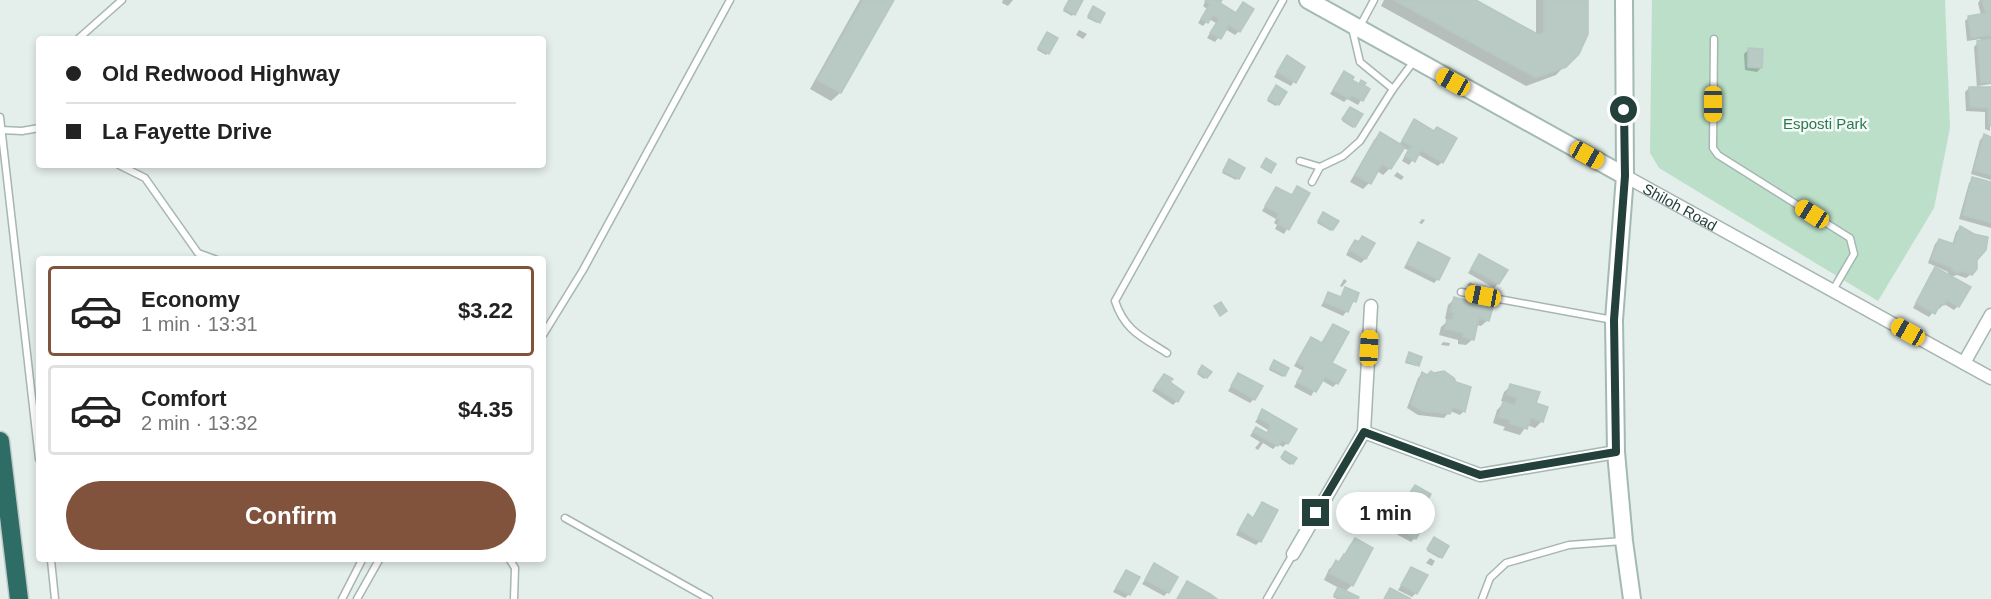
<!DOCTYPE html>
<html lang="en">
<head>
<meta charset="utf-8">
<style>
  :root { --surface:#fff; --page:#f6f6f6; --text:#222; --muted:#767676; --line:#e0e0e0; --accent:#81533c }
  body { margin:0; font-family:Arial,sans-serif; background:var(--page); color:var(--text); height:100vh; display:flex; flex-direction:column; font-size:22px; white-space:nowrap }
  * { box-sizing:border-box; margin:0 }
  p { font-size:20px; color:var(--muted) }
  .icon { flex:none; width:33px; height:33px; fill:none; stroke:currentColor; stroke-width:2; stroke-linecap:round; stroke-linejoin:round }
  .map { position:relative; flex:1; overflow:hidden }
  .side { position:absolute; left:36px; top:256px; width:510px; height:306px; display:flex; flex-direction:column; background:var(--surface); border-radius:6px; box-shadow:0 3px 9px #0003 }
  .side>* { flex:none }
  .hud { position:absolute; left:36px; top:36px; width:510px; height:132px; border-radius:6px; box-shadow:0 3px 9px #0003; display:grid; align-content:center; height:132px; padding:0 30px; background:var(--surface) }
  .end { position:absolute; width:27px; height:27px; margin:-14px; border:8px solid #23403b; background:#fff; box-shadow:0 0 0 3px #fff }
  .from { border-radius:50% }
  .bubble { position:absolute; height:42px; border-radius:21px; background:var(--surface); box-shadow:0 3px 9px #0003; font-size:20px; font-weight:600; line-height:42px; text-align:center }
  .car { position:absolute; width:18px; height:36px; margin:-18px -9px; border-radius:8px; box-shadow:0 0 4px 2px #0007; background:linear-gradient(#f5c518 24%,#345 0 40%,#f5c518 0 76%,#345 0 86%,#f5c518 0) }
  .hud b { display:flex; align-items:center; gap:21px; height:57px; font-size:22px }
  .hud b+b { border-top:2px solid var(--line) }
  .hud i { width:15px; height:15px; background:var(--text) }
  ul { padding:10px 0 0; list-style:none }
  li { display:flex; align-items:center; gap:18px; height:90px; margin:0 12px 9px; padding:0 18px; border:3px solid var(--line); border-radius:6px }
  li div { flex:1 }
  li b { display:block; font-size:22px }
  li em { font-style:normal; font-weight:600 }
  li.current { border-color:var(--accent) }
  li>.icon { width:54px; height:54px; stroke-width:1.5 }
  .primary-button { display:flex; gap:12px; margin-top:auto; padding:12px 30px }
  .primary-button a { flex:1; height:69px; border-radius:36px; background:var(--accent); color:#fff; font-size:24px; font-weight:600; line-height:69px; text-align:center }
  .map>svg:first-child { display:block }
</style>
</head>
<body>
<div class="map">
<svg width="1991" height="599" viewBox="0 0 1991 599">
  <rect width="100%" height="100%" fill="#e4eeea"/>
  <!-- green -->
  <polygon fill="#bcdfc9" points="1652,0 1945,0 1950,128 1934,208 1878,301 1659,168 1650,153"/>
  <!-- shadow -->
  <g fill="#0003">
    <polygon points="860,0 892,0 840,93 831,101 810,89"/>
    <polygon points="1003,0 1013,0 1008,6 1002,3"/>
    <polygon points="1069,0 1081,0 1072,16 1063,11"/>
    <polygon points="1206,0 1220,0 1218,4 1235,14 1243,4 1239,31 1235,35 1225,29 1215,42 1207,38 1216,23 1209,19 1203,26 1198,23 1207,9 1203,6"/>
    <polygon points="1384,0 1473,0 1536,34 1536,0 1586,0 1577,53 1556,75 1526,86 1381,6"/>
    <polygon points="1980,0 1991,0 1991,84 1978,86 1978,88 1991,88 1990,131 1985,129 1985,112 1966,111 1965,92 1969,88 1977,88 1974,47 1981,39 1967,41 1965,21 1969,17 1981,15 1978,3"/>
    <polygon points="1092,10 1098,22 1097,23 1087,18"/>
    <polygon points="1079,30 1087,34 1083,39 1076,35"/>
    <polygon points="1045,35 1048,53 1046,55 1037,50"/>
    <polygon points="1748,50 1761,68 1757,72 1745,70 1744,54"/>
    <polygon points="1284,61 1303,67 1291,86 1274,77"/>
    <polygon points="1344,73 1350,81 1368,89 1358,105 1347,99 1344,102 1330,94"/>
    <polygon points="1274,89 1285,92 1276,106 1267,101"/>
    <polygon points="1348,110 1354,126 1353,128 1342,121"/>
    <polygon points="1414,121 1442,162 1438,166 1417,154 1409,165 1402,161 1408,150 1403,148 1390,168 1383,175 1377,171 1369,183 1363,189 1350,182 1374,140 1380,134 1399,145"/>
    <polygon points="1984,136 1991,139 1991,180 1971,174 1980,140"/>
    <polygon points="1227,163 1243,169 1236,180 1222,173"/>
    <polygon points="1397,172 1404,177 1401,180 1394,176"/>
    <polygon points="1973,179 1991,183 1991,228 1959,219 1969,183"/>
    <polygon points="1276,188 1291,196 1297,188 1308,194 1284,234 1275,229 1277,225 1274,223 1276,219 1262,211"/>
    <polygon points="1322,215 1332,229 1331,231 1317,223"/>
    <polygon points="1422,219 1425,220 1422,224 1419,223"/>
    <polygon points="1960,228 1975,259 1971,274 1966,278 1957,275 1950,277 1958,306 1954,310 1944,304 1939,309 1937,307 1929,317 1913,308 1931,273 1935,269 1948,277 1948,272 1928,263 1935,244 1939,240 1952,245 1956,232"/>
    <polygon points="1362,238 1365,259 1361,263 1346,255 1351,246"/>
    <polygon points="1419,244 1438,279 1434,283 1404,268 1414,248"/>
    <polygon points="1479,256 1498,284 1494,288 1468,273"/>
    <polygon points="1344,279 1347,281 1342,287 1340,286"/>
    <polygon points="1470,282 1478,287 1476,290 1467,285"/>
    <polygon points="1346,289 1354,301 1343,316 1321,306 1329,293 1340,298"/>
    <polygon points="1454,299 1488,320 1481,326 1476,325 1473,339 1466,345 1458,344 1458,340 1439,335 1441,327 1449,320 1445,319 1448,305"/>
    <polygon points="1333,326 1330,363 1337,383 1333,387 1321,380 1311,396 1294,387 1303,371 1294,366 1307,343 1311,338 1321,344"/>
    <polygon points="1443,342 1450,343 1449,346 1441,345"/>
    <polygon points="1409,354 1417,365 1416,366 1405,363"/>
    <polygon points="1272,363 1284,375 1283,377 1269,370"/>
    <polygon points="1201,369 1210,372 1204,379 1197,374"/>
    <polygon points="1422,374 1464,411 1460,415 1450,411 1444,418 1418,415 1407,408 1418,378"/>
    <polygon points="1238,375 1254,399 1250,403 1228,391"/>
    <polygon points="1160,380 1168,383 1177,401 1173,405 1152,391"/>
    <polygon points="1511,386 1542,421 1535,428 1527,425 1520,435 1503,430 1505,427 1493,423 1497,410 1505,402 1501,401 1504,392"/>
    <polygon points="1263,411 1287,443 1283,447 1278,444 1273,449 1263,443 1258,450 1255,448 1260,442 1250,436 1252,433 1256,429 1266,434 1268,430 1255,422"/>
    <polygon points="1284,454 1292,463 1290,465 1281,459"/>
    <polygon points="1415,486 1415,538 1411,542 1387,529"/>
    <polygon points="1359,502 1377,512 1364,532 1346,522"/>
    <polygon points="1262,503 1260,541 1256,545 1236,535 1244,520 1248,516 1252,519"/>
    <polygon points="1355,539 1352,585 1345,592 1356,599 1337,599 1333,597 1339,588 1324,580 1329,569 1342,559 1349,546"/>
    <polygon points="1433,541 1441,557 1439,558 1427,551"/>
    <polygon points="1430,558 1435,561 1432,566 1426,563"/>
    <polygon points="1155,565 1168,592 1164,596 1142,584"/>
    <polygon points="1412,568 1416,593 1412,597 1398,590"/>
    <polygon points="1126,571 1129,594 1125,598 1113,592"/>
  </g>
  <!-- building -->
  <g fill="#b9c9c4" stroke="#b6c8c2" stroke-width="1.5">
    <polygon points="863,0 894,0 841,93 817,80"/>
    <polygon points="1069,0 1083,0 1075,15 1064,9"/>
    <polygon points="1206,0 1222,0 1220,3 1236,13 1243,2 1254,9 1240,32 1229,25 1221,39 1210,33 1219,19 1213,15 1208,23 1201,19 1210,4 1205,1"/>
    <polygon points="1394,0 1476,0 1539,35 1544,32 1544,0 1588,0 1588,34 1579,54 1566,67 1536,78"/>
    <polygon points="1982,0 1991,0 1991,35 1971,38 1968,16 1986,13"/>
    <polygon points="1093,6 1105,13 1100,23 1088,16"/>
    <polygon points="1047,32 1058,38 1049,54 1038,48"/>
    <polygon points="1991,39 1991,82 1981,83 1977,41"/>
    <polygon points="1748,48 1763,49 1762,68 1748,67"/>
    <polygon points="1287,55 1305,67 1296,83 1277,72"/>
    <polygon points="1344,71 1354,77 1352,80 1359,84 1361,80 1366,83 1364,85 1370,89 1363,101 1351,95 1350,99 1333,90"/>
    <polygon points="1276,85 1287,92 1279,105 1268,99"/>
    <polygon points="1969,87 1991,87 1991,126 1989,125 1988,108 1970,107"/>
    <polygon points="1350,107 1363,114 1355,127 1342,119"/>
    <polygon points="1414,119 1434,131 1437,127 1457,138 1443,163 1421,150 1415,162 1405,156 1411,146 1402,141"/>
    <polygon points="1380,132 1405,147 1391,169 1382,164 1371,184 1355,175"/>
    <polygon points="1984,134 1991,137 1991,175 1974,170"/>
    <polygon points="1266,158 1276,164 1271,173 1261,167"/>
    <polygon points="1229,159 1245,168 1239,179 1223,171"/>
    <polygon points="1972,177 1991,182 1991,223 1963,215"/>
    <polygon points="1297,186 1310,193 1289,230 1278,224 1280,220 1277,218 1279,214 1265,206 1276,187 1292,195"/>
    <polygon points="1323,212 1339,221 1333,230 1318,221"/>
    <polygon points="1960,226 1974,234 1988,237 1986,250 1977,260 1977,269 1972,275 1962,271 1958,273 1952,270 1952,268 1931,259 1939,239 1954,244"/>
    <polygon points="1362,236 1375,243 1366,259 1349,250 1355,240 1359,242"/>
    <polygon points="1418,242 1450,258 1439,280 1407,264"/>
    <polygon points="1479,254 1508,270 1499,284 1471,269"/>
    <polygon points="1935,267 1971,287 1959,307 1947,300 1944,305 1941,303 1935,314 1916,303"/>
    <polygon points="1345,287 1359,293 1356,302 1353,301 1348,312 1324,302 1328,292 1341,297"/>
    <polygon points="1454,297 1493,307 1489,321 1479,318 1474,340 1463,337 1464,333 1445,329 1447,319 1452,320 1454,313 1450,312"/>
    <polygon points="1221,302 1227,311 1220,316 1214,306"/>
    <polygon points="1333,324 1349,332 1332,363 1346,370 1338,384 1325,377 1316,392 1297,382 1305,367 1297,362 1311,337 1322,343"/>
    <polygon points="1409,352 1422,357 1419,366 1406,361"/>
    <polygon points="1274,360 1289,368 1285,376 1270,368"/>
    <polygon points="1202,365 1212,372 1207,378 1198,372"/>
    <polygon points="1431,371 1434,373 1444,371 1454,378 1456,382 1471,387 1465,412 1453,407 1450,414 1422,411 1411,404 1422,372 1427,375"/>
    <polygon points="1238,373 1263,386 1255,400 1231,386"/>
    <polygon points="1164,374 1173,379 1170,382 1184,392 1178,402 1155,387"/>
    <polygon points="1510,384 1540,392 1536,403 1548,407 1543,422 1531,418 1527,429 1509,423 1510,420 1498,417 1503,402 1515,405 1517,398 1507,394"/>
    <polygon points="1262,409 1297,429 1288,444 1282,440 1278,446 1253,432 1256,427 1267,433 1271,425 1258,418"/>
    <polygon points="1285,451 1297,458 1293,464 1281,457"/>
    <polygon points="1415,485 1431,494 1416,521 1424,525 1416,539 1390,524"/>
    <polygon points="1359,500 1379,511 1370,528 1349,517"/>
    <polygon points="1262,502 1278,510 1261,542 1239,530 1248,514 1253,518"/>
    <polygon points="1434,537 1449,546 1442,558 1427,549"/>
    <polygon points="1355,538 1373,548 1353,586 1329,573 1336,560 1339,562 1344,554 1345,555"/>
    <polygon points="1154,563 1178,577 1169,593 1145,580"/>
    <polygon points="1411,567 1428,575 1417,594 1401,585"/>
    <polygon points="1126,570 1140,577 1130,595 1116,588"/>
    <polygon points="1187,581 1210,594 1217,599 1177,599"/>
    <polygon points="1338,587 1359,597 1358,599 1341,599 1334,595"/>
    <polygon points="1390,588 1411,599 1384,599"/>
  </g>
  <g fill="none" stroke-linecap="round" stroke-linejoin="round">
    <defs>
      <g id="service">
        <polyline points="1359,28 1374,0"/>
        <polyline points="78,39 122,0"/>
        <polyline points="1714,39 1713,148 1718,155 1850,238 1854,254 1833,290"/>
        <polyline points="1393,89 1414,61"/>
        <polyline points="0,117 39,459"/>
        <polyline points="1,130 22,131 39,128"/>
        <polyline points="1300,161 1320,167"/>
        <polyline points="119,165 145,178 198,253 217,260"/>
        <polyline points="1312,182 1320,167 1343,156 1360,141 1393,89 1360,62 1352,28"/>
        <polyline points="1461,292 1613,320"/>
        <polyline points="543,335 583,270 730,0"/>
        <path d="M1167,353C1142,337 1125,331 1115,301L1283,0"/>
        <polyline points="565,518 709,599"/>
        <polyline points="51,560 55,599"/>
        <polyline points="510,560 515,568 514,599"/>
        <polyline points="342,599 362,560"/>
        <polyline points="357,599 379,560"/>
        <polyline points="1267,599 1293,554"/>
        <polyline points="1482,599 1490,578 1506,563 1569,545 1623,541"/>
      </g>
      <g id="minor">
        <path id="s1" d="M1625,176L1991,378"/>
        <polyline points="1964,363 1991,315"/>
        <polyline points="1364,432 1480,475 1616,452"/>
        <polyline points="1293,554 1364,432 1371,306"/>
      </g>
      <g id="secondary">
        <polyline points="1308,0 1625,176"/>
        <polyline points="1624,0 1625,176 1614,320 1616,452 1624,541 1632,599"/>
      </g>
      <polyline id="motorway" points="0,441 19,599"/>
    </defs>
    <!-- service casing -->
    <use href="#service" stroke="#a6b6b2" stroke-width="9"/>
    <!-- minor casing -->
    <use href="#minor" stroke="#a6b6b2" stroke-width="15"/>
    <!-- secondary casing -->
    <use href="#secondary" stroke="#a2bab3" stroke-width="20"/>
    <!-- motorway casing -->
    <use href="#motorway" stroke="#c1cac8" stroke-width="21"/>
    <!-- service -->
    <use href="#service" stroke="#fff" stroke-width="6"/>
    <!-- minor -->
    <use href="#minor" stroke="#fff" stroke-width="12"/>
    <!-- secondary -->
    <use href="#secondary" stroke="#fff" stroke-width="16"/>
    <!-- motorway -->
    <use href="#motorway" stroke="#2e6d66" stroke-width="18"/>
  </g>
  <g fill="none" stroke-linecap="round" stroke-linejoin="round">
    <!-- route -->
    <polyline stroke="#23403b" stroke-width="8" points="1316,513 1364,432 1480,475 1616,452 1614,320 1625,176 1624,110"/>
  </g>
  <g text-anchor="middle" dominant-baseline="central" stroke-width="5" stroke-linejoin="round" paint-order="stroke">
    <!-- park labels -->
    <g font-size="15" fill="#2c7850" stroke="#f5faf8">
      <text x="1825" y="123">Esposti Park</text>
    </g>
    <!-- street labels -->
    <g font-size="15" fill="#23403b" stroke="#f5faf8">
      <text stroke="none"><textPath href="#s1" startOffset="63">Shiloh Road</textPath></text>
    </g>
  </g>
</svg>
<i class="end from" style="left:1624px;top:110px"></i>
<i class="end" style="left:1316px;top:513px"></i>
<div class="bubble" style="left:1336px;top:492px;width:99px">1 min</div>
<i class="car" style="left:1453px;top:82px;rotate:299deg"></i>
<i class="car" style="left:1713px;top:104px;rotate:180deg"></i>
<i class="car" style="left:1587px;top:155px;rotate:119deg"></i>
<i class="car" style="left:1812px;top:214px;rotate:302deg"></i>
<i class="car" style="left:1483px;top:296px;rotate:281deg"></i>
<i class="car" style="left:1908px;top:332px;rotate:299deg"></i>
<i class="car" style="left:1369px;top:348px;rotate:3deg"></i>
<div class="hud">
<b><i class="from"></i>Old Redwood Highway</b>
<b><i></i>La Fayette Drive</b>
</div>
<section class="side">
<ul>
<li class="current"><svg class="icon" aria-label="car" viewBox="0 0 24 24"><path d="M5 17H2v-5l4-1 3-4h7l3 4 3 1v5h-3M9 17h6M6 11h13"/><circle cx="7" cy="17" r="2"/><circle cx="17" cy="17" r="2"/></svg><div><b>Economy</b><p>1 min · 13:31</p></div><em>$3.22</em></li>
<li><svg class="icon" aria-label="car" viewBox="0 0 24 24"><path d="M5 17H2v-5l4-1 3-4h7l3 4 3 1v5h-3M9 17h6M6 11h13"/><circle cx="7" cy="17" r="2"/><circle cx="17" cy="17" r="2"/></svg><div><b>Comfort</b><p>2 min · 13:32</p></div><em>$4.35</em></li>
</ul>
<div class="primary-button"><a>Confirm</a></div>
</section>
</div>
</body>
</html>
